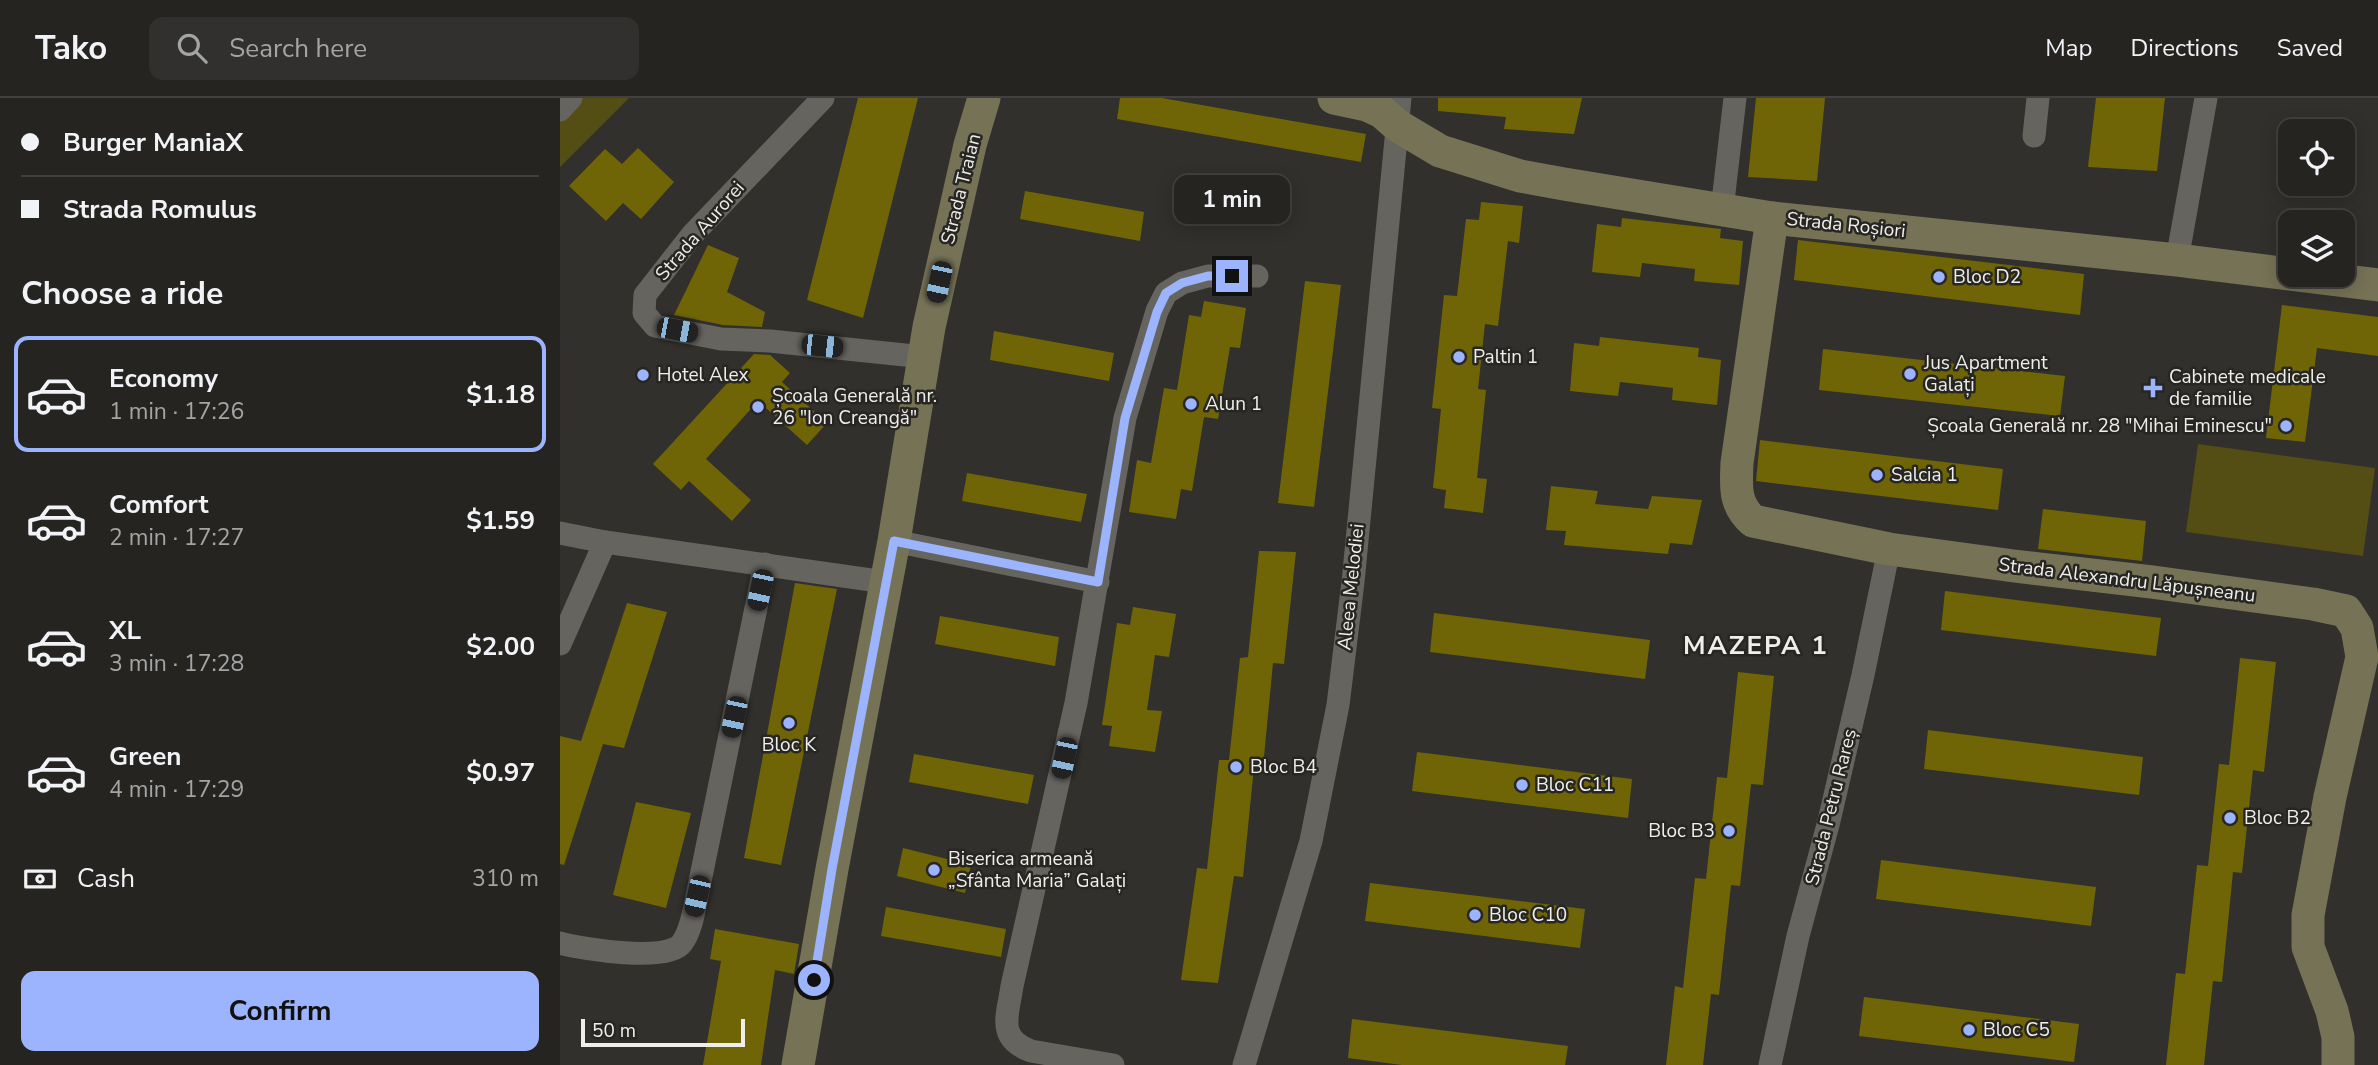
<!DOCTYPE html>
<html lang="en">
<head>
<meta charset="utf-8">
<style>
  :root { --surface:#252421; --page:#31302e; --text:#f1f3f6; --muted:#a3a4a5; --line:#42413f; --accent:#9bb4fd }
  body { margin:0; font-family:"Nunito Sans",sans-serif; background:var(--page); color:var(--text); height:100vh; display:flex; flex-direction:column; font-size:26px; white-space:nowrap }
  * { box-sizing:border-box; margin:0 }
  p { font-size:23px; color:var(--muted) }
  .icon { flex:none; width:38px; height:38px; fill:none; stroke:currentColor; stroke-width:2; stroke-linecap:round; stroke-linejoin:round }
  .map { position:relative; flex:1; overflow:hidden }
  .side { display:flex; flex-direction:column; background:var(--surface); width:560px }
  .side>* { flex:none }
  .top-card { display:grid; align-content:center; height:154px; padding:0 21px; background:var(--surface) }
  .buttons { position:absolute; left:1718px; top:21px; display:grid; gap:14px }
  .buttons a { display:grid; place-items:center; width:77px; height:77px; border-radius:14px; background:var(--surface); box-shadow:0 4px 18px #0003,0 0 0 2px var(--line); font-size:35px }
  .scale { position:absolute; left:21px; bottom:18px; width:164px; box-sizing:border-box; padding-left:7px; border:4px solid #eeeeea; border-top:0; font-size:19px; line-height:24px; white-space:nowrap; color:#eeeeea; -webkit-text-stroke:5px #272622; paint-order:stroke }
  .end { position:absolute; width:32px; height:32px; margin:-16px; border:9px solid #9bb4fd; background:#111; box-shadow:0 0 0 4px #111 }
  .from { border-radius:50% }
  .bubble { position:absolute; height:49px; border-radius:14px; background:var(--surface); box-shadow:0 4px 18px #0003,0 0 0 2px var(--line); font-size:23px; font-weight:700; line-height:49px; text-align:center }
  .car { position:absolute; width:21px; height:42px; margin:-21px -10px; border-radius:9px; box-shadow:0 0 5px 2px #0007; background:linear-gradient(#222 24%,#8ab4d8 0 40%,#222 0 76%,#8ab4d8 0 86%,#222 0) }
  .top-card b { display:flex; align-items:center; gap:24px; height:66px; font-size:26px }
  .top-card b+b { border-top:2px solid var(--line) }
  .top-card i { width:18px; height:18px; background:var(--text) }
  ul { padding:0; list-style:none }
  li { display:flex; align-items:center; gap:21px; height:116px; margin:0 14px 10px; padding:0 7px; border:4px solid transparent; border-radius:14px }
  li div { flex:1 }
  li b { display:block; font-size:26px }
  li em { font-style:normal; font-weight:700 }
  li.on { border-color:var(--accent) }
  li>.icon { width:63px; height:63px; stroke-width:1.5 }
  h2 { padding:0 21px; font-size:32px; line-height:84px }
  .pay { display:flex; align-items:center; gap:18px; height:77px; padding:0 21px; font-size:26px }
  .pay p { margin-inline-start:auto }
  .action { display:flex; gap:14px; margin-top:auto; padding:14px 21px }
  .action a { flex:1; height:80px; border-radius:14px; background:var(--accent); color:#111; font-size:28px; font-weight:700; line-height:80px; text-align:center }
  header { display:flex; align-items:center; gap:42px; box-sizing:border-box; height:98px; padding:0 35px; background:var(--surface); border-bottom:2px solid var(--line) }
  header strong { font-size:33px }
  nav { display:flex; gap:38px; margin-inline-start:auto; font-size:24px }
  .search { width:490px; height:63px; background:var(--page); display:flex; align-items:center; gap:18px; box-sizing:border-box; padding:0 24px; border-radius:14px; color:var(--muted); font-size:26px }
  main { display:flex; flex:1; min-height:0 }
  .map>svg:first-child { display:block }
</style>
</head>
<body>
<header>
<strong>Tako</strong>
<div class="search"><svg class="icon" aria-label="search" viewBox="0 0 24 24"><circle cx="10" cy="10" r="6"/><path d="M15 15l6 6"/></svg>Search here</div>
<nav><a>Map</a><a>Directions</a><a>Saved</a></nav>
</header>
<main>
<section class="side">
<div class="top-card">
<b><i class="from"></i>Burger ManiaX</b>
<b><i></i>Strada Romulus</b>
</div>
<h2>Choose a ride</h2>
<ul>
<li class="on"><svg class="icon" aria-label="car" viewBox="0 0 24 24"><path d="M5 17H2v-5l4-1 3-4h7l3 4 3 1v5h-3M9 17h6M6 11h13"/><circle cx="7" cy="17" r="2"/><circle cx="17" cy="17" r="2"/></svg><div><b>Economy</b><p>1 min · 17:26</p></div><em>$1.18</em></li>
<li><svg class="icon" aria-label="car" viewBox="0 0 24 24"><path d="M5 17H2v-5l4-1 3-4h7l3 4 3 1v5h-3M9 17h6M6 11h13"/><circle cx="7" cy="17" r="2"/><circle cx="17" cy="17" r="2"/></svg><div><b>Comfort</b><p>2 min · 17:27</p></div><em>$1.59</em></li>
<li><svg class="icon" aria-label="car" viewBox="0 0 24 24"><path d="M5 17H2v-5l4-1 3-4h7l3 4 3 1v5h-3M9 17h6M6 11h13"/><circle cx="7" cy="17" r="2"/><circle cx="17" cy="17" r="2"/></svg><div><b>XL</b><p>3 min · 17:28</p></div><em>$2.00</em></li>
<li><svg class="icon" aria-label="car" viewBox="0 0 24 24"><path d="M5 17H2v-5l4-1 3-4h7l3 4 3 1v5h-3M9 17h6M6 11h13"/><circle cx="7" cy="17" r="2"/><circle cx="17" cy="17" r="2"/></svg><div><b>Green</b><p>4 min · 17:29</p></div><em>$0.97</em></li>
</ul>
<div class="pay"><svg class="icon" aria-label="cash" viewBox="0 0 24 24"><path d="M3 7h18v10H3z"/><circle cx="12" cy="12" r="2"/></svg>Cash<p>310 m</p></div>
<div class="action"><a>Confirm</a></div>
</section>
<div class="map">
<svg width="1818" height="967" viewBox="0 0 1818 967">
  <rect width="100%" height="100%" fill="#31302c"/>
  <!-- green -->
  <g fill="#544d14">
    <polygon points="0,0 69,0 0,69"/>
    <polygon points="1638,346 1815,370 1803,458 1626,434"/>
  </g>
  <!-- building -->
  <g fill="#6f6506">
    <polygon points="298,0 358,0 303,220 247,202"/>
    <polygon points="560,0 602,0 806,36 801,64 557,21"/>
    <polygon points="878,0 1022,0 1014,36 944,31 946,19 878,13"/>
    <polygon points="1196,0 1265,0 1257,83 1188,79"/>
    <polygon points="1536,0 1605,0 1597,73 1528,69"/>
    <polygon points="78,50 114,84 81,121 63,105 46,123 9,88 45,51 62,66"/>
    <polygon points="465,93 584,114 580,143 460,121"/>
    <polygon points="921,104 963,108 959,145 948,143 938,228 925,226 918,291 926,292 917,380 927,381 923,415 884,410 886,392 873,390 881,311 872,310 884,197 897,198 906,121 919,122"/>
    <polygon points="1062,120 1161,131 1160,140 1183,143 1179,187 1134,183 1135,171 1082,165 1080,179 1032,174 1037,126 1061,129"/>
    <polygon points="1238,142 1524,176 1520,217 1234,182"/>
    <polygon points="148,147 179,160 167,194 205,214 202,229 163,227 114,217"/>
    <polygon points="745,183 781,187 754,409 718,405"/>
    <polygon points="644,203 686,210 680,250 670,249 658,321 644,319 632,393 621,391 616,421 569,414 577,362 591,365 604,290 617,292 629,217 641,219"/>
    <polygon points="1722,207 1818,219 1818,258 1757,250 1745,344 1706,340"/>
    <polygon points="434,233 554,255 549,283 430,262"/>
    <polygon points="1040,239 1139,250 1138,259 1161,262 1157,307 1112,302 1113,290 1060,284 1058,298 1010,293 1014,245 1039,248"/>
    <polygon points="1263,251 1505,278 1500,318 1259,292"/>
    <polygon points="194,256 210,257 230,275 222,284 267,325 247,347 198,303 146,361 191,402 172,423 129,383 121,392 93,366"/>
    <polygon points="1200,342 1443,371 1438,412 1196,383"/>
    <polygon points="407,375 527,396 521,424 402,403"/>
    <polygon points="991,388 1038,393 1035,406 1088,411 1092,398 1142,402 1132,447 1110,445 1108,456 1004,447 1006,433 986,432"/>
    <polygon points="1483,411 1586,423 1582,463 1478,451"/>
    <polygon points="699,453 736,454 724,566 713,565 703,669 694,669 683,779 674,778 658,885 621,882 637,770 647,771 659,662 669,662 680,560 688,559"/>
    <polygon points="235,485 277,491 221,767 184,760"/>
    <polygon points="1385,493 1601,520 1596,558 1381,532"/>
    <polygon points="67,505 107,514 64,650 43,646 4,767 0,766 0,638 21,643"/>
    <polygon points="573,509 616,516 609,559 595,557 587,612 602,613 595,654 549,648 552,628 542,627 557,525 570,527"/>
    <polygon points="874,515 1090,542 1085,581 870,554"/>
    <polygon points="380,518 499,539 495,568 375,546"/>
    <polygon points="1680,560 1716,564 1704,674 1693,672 1682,775 1673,774 1662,884 1653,883 1644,967 1606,967 1616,875 1625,876 1637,767 1648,768 1659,666 1669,667"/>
    <polygon points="1178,574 1214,578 1203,687 1191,686 1180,788 1171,787 1159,897 1151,896 1143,967 1106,967 1115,888 1123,890 1135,780 1146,781 1157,679 1167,680"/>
    <polygon points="1368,632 1583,659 1579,697 1364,671"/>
    <polygon points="857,654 1072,681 1068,720 852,693"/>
    <polygon points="354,656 474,677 468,706 349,684"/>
    <polygon points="76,704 131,715 106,810 53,797"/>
    <polygon points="343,750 411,767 405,795 337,778"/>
    <polygon points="1321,762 1536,789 1531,828 1316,801"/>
    <polygon points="810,785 1025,811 1020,850 805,823"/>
    <polygon points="326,809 446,831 441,859 321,838"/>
    <polygon points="155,831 239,846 234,876 215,872 201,967 143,967 161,863 150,861"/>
    <polygon points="1304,899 1519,926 1514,964 1299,938"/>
    <polygon points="792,921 1008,948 1005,967 842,967 788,960"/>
  </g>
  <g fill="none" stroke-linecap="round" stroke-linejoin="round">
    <!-- street -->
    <g stroke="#65645f" stroke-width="23">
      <polyline points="263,0 132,137 85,197 84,215 95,228 161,241 210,243 364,259"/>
      <polyline points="0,12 11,0"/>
      <polyline points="1474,38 1478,0"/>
      <polyline points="1162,112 1175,0"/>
      <polyline points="1617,162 1646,0"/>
      <polyline points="0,435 45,444 325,484"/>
      <polyline points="334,443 538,484"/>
      <polyline points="0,546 45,444"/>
      <path d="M0,845C22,851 109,865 122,845C131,833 134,813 137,798L205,466"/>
      <path d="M553,967L471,953C436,940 448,917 452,888L516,605L565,320L597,213L606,195L622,185L648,178H697"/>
      <polyline points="684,967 751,743 778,607 793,484 840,0"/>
      <polyline points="1210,967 1238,838 1269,723 1303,577 1329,451"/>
    </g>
    <!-- secondary -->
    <g stroke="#767256" stroke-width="33">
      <polyline points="774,0 807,7 822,14 838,28 880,53 960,78 1004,86 1212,120 1617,162 1818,187"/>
      <path d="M1212,120L1177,365C1176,389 1174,406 1193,423L1329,451L1454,468L1592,484L1753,506L1786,513L1797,530L1802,559L1770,699L1748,817V849L1772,913L1778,939V967"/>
      <polyline points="238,967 272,771 334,443 369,229 410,47 424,0"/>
    </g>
  </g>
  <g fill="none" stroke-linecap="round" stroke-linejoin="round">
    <!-- route -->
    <polyline stroke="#9bb4fd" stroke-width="9" points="254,882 272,771 334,443 538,484 565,320 597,214 606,195 622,185 648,178 672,178"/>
  </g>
  <!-- markers -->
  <g fill="#9bb4fd" stroke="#272622" stroke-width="2.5">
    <circle cx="1379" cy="179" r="7"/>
    <circle cx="899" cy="259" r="7"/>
    <circle cx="1350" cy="276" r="7"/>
    <circle cx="83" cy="277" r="7"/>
    <path d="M1589.5 279.5h7v7h7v7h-7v7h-7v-7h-7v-7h7z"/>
    <circle cx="631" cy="306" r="7"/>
    <circle cx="198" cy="309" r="7"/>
    <circle cx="1726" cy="328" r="7"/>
    <circle cx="1317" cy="377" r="7"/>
    <circle cx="229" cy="625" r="7"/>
    <circle cx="676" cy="669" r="7"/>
    <circle cx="962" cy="687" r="7"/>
    <circle cx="1670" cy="720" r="7"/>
    <circle cx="1169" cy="733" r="7"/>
    <circle cx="374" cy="772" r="7"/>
    <circle cx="915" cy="817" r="7"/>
    <circle cx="1409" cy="932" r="7"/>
  </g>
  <g text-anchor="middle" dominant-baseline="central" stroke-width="5" stroke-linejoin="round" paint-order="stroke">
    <!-- street labels -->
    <g font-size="19" fill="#eeeeea" stroke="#272622">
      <text transform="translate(401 91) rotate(-76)">Strada Traian</text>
      <text transform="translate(1286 127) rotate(6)">Strada Roșiori</text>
      <text transform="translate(140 133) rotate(-49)">Strada Aurorei</text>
      <text transform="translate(1567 482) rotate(7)">Strada Alexandru Lăpușneanu</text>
      <text transform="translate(791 489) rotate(-84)">Aleea Melodiei</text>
      <text transform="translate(1271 709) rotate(-76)">Strada Petru Rareș</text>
    </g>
    <!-- poi labels -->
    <g font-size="19" fill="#eeeeea" stroke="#272622" text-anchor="start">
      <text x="1393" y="179">Bloc D2</text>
      <text x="913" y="259">Paltin 1</text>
      <text x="1364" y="265">Jus Apartment<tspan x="1364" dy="22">Galați</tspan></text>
      <text x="97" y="277">Hotel Alex</text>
      <text x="1609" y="279">Cabinete medicale<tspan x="1609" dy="22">de familie</tspan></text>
      <text x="212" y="298">Școala Generală nr.<tspan x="212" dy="22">26 "Ion Creangă"</tspan></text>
      <text x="645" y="306">Alun 1</text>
      <text x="1712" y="328" text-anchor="end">Școala Generală nr. 28 "Mihai Eminescu"</text>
      <text x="1331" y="377">Salcia 1</text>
      <text x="229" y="647" text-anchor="middle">Bloc K</text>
      <text x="690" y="669">Bloc B4</text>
      <text x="976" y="687">Bloc C11</text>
      <text x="1684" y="720">Bloc B2</text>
      <text x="1155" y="733" text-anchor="end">Bloc B3</text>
      <text x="388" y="761">Biserica armeană<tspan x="388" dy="22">„Sfânta Maria” Galați</tspan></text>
      <text x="929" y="817">Bloc C10</text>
      <text x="1423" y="932">Bloc C5</text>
    </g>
    <!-- district labels -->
    <g font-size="26" font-weight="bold" letter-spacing="2" fill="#eeeeea" stroke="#272622">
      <text x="1196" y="547">MAZEPA 1</text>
    </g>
  </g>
</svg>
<div class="buttons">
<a><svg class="icon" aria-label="locate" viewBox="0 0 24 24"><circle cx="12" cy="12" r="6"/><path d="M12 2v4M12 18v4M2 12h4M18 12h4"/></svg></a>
<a><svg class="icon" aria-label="layers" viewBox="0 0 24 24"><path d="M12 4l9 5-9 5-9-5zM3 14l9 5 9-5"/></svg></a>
</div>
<div class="scale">50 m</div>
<i class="end from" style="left:254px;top:882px"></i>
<i class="end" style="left:672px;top:178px"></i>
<div class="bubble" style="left:614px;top:77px;width:116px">1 min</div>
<i class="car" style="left:379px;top:184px;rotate:192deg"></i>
<i class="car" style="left:117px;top:232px;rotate:101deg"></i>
<i class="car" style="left:262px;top:248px;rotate:96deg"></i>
<i class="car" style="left:200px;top:492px;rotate:192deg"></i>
<i class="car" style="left:174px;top:619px;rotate:192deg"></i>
<i class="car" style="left:504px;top:660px;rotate:192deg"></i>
<i class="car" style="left:137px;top:798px;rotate:193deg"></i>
</div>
</main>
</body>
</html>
